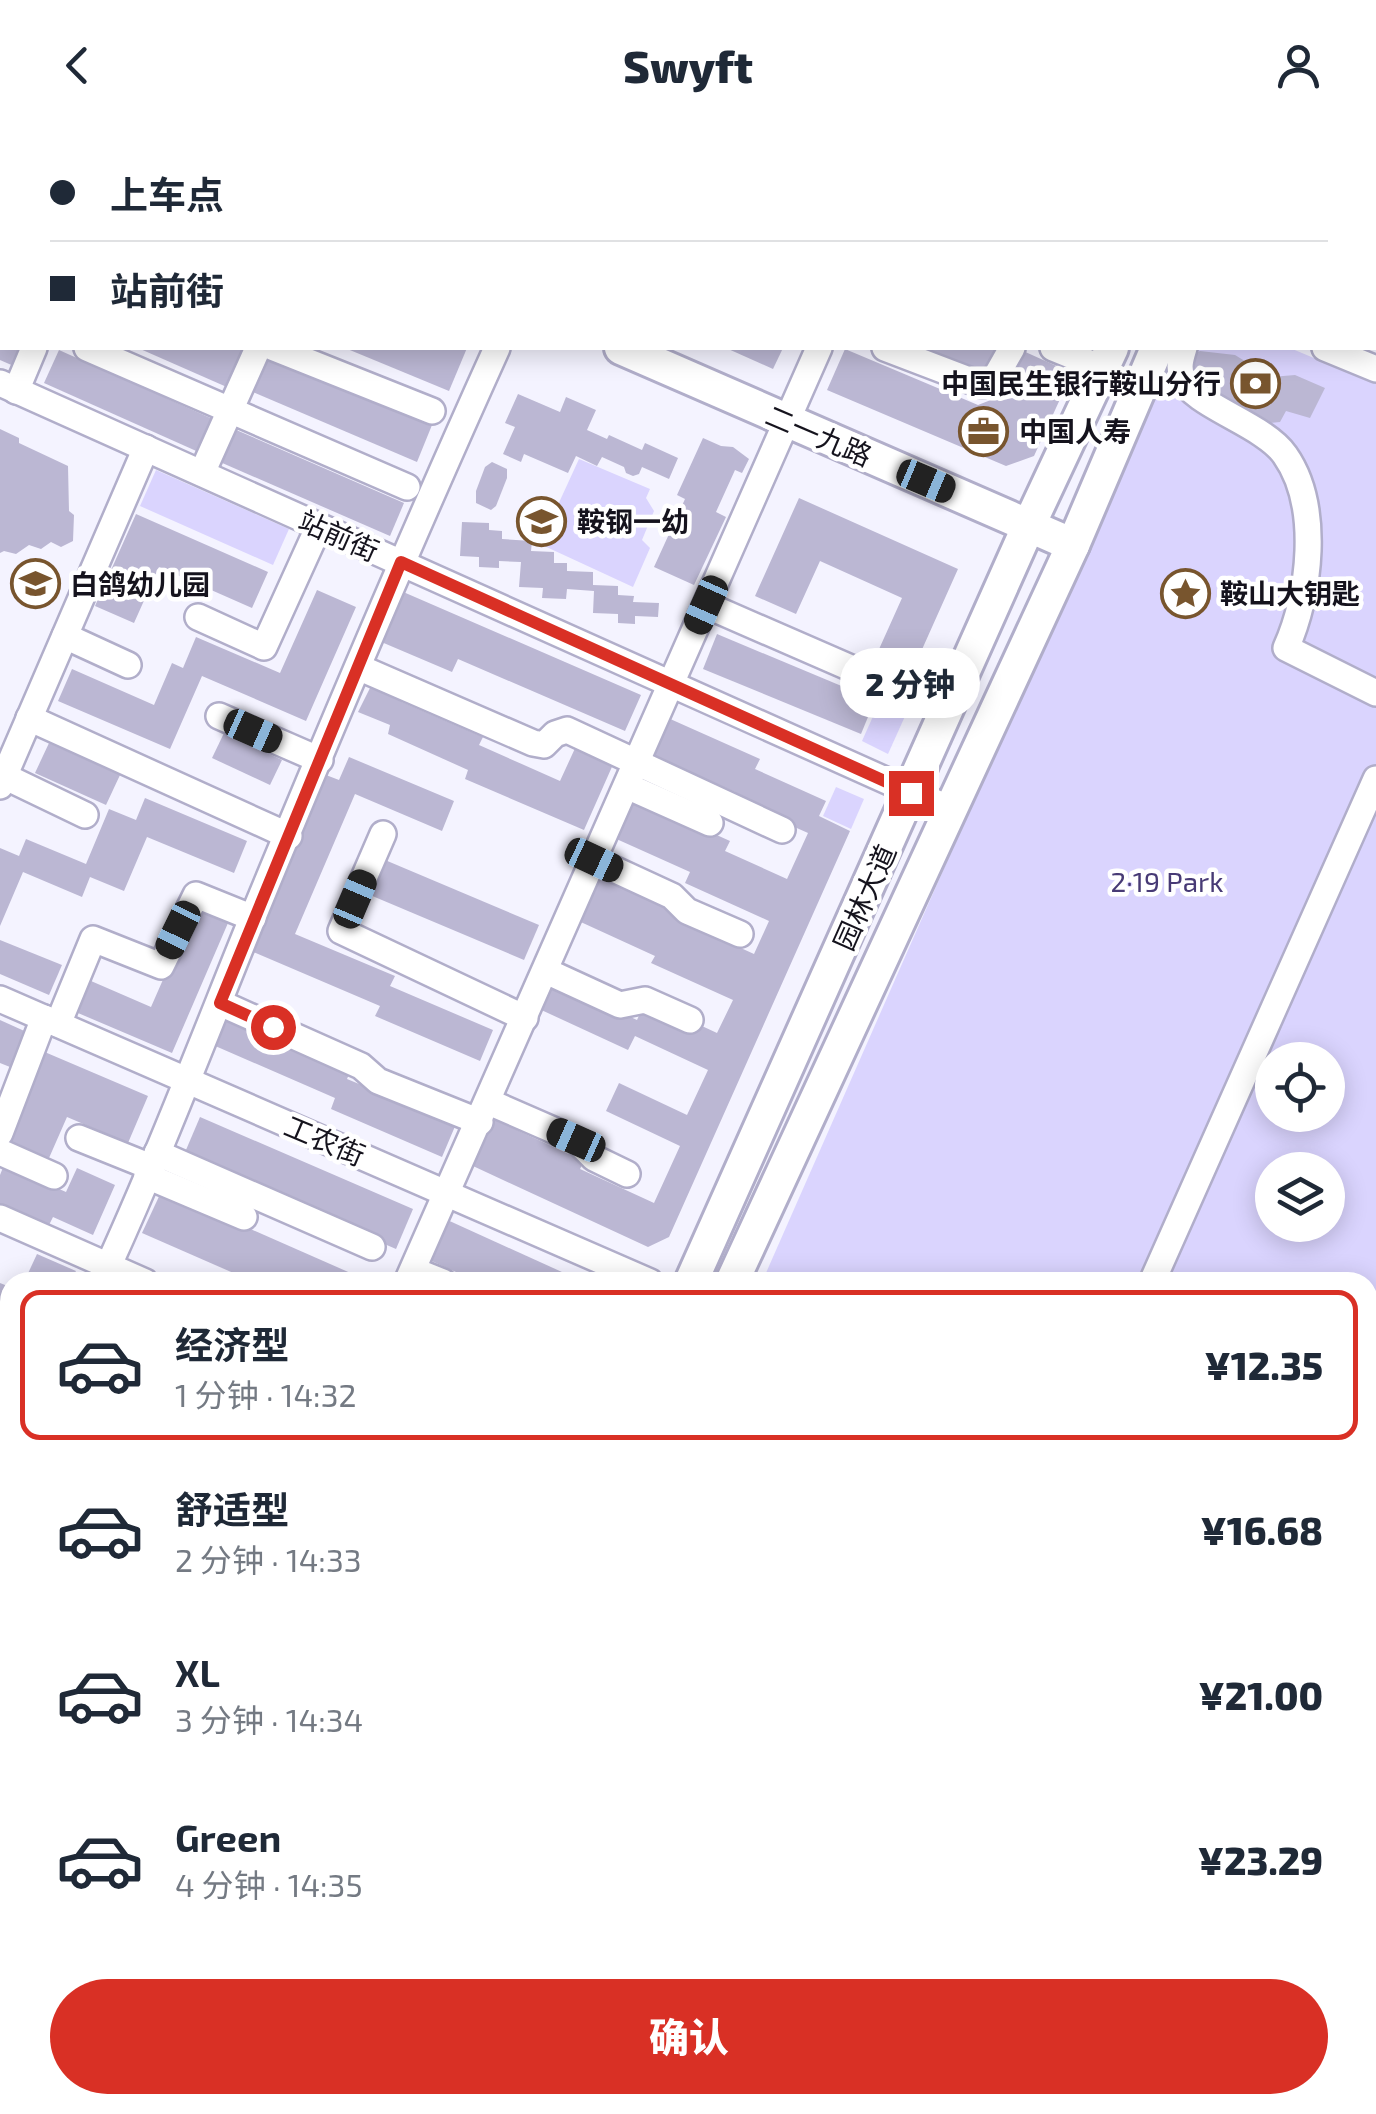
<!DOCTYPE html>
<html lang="zh">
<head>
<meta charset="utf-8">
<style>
  :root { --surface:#fff; --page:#f2f2f3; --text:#1f2937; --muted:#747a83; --line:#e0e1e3; --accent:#d93025 }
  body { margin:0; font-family:"Exo 2","Noto Sans SC",sans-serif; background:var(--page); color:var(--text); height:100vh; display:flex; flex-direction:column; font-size:38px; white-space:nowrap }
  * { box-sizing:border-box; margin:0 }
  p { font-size:32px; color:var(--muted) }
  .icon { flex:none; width:55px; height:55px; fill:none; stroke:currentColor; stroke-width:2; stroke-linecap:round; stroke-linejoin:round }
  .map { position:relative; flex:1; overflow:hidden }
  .sheet { position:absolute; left:0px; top:1142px; width:1378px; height:842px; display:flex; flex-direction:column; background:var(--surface); border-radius:30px 30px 0 0; box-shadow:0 5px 25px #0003 }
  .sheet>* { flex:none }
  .guide { position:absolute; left:0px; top:0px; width:1378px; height:220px; box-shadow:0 5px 25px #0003; display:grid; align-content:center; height:220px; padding:0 50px; background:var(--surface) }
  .tools { position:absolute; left:1255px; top:912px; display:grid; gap:20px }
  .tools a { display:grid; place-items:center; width:90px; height:90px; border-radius:50%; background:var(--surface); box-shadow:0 5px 25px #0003; font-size:50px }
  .end { position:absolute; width:45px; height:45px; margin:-22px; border:12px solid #d93025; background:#fff; box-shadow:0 0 0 5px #fff }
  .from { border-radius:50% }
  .bubble { position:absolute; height:70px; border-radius:35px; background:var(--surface); box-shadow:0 5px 25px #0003; font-size:32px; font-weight:800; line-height:70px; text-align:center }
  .car { position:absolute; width:30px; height:60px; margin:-30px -15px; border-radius:12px; box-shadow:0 0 8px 2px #0007; background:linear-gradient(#222 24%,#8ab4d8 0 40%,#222 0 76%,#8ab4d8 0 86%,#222 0) }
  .guide b { display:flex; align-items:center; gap:35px; height:95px; font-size:38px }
  .guide b+b { border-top:2px solid var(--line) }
  .guide i { width:25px; height:25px; background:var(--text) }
  ul { padding:18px 0 0; list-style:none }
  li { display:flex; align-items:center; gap:30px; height:150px; margin:0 20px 15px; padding:0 30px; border:5px solid transparent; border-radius:20px }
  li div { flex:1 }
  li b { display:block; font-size:38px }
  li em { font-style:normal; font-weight:800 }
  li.on { border-color:var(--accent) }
  li>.icon { width:90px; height:90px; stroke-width:1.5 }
  .primary-button { display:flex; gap:20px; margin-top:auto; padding:20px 50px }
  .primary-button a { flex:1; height:115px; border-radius:60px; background:var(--accent); color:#fff; font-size:40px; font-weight:800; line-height:115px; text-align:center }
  header { display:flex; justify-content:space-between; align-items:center; height:130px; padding:0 50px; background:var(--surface); font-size:45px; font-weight:800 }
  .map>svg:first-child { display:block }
</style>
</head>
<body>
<header><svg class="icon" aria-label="back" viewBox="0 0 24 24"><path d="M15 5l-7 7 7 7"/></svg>Swyft<svg class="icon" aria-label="person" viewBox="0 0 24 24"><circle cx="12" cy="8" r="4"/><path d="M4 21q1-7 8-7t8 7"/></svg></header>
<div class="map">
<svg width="1376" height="1984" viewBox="0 0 1376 1984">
  <rect width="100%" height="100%" fill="#f4f3ff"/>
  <!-- green -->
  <g fill="#dad4fe" fill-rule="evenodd">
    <path d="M1173,218H1290L1376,254V1984H429L487,1975H1368V1152H762ZM1272,930H1328V985H1272ZM1272,1040H1328V1095H1272Z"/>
    <polygon points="579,329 650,359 646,368 654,381 642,410 650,418 633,457 540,414"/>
    <polygon points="156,340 289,399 273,435 140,376"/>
    <polygon points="879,573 906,584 888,624 862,611"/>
    <polygon points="836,657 864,669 851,699 823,686"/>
    <polygon points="10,1785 10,1909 0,1905 0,1807"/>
  </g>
  <!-- water -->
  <g fill="#a9a2d1" stroke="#7d779b" stroke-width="2.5">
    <polygon points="1376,1523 1376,1773 1368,1766 1368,1527"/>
    <polygon points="597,1975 1156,1975 1148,1984 576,1984"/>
  </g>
  <!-- building -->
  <g fill="#bbb7d3">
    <polygon points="0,218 25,218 16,237 0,230"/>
    <polygon points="138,218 246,218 229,258"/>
    <polygon points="345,218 467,218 449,261"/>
    <polygon points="726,218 783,218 773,239"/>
    <polygon points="921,218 1000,218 988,246"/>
    <polygon points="845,219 978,275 1001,266 1021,220 1072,243 1034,326 1006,336 827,260"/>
    <polygon points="59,220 217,291 203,324 44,253"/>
    <polygon points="1200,221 1235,225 1271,247 1295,245 1325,258 1310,288 1286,281 1280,292 1270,293 1252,288 1192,248 1190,226"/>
    <polygon points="269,225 432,295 417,332 253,262"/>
    <polygon points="518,264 560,282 566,267 596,280 587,300 607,309 609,305 642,320 645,313 678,328 669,349 642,337 639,344 633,346 626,343 624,337 602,327 597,336 576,326 568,343 524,324 521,332 503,324 515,297 505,293"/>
    <polygon points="0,299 19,308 19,313 68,336 69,381 74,385 73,411 61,417 51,412 41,419 29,415 16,424 4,421 0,423"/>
    <polygon points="234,299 404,373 390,406 220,332"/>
    <polygon points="703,308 721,316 733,317 749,329 742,343 735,340 716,382 726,387 694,455 654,437 685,369 677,365"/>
    <polygon points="492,332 507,339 507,348 496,376 491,380 476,373 476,361 485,337"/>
    <polygon points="799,368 958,439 907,553 871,537 902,468 820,431 796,484 755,466"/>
    <polygon points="136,384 268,442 252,478 159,437 134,493 95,476"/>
    <polygon points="462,392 489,393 489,400 502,401 502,409 532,411 531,421 554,422 554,433 567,433 567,441 593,442 593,455 618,456 618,465 634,466 633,472 659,473 658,487 635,486 635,494 618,493 618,484 593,483 594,461 567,459 566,469 542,468 543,458 519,457 521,432 499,431 499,438 479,437 479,427 460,426"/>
    <polygon points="317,460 356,477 306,591 202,546 170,619 58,571 72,539 154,575 172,533 183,538 196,507 280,543"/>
    <polygon points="401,461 641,565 625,601 458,529 452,542 379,511"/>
    <polygon points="717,504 875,570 861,604 703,539"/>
    <polygon points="372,554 405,566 402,572 483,607 479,615 560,651 577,614 615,630 584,700 465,649 468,640 388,604 390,595 358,582"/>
    <polygon points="668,588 760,629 755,639 826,671 819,686 850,701 669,1107 648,1117 473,1036 495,990 584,1031 580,1039 654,1073 680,1016 606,981 619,953 687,985 708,940 635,906 628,920 537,878 550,849 637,890 646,870 717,903 733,870 651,833 655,826 572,788 593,743 702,793 699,799 754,824 769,791 685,753 690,742 612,707 630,666 730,711 725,721 787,749 808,703 732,669 735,662 652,625"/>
    <polygon points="224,603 282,630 270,655 212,628"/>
    <polygon points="49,613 120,645 106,675 35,643"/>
    <polygon points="349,627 454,671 442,701 355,664 295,804 395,846 390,856 493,900 480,931 375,886 380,876 251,821 326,645 339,650"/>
    <polygon points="145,668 247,711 234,743 147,707 124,761 90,747 82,767 23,742 0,796 0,718 19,726 26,709 86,734 109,679 136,690"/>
    <polygon points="385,730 539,795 524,830 370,765"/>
    <polygon points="197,772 231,786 172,923 78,883 91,851 151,877"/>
    <polygon points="0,810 62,835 49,865 0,844"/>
    <polygon points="224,887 350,942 347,949 456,994 442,1027 331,979 335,968 213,915"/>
    <polygon points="0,890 31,904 15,939 0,933"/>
    <polygon points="40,920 148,966 128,1013 67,987 49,1028 3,1009"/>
    <polygon points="200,987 413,1079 396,1119 183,1027"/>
    <polygon points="4,1035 66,1062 77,1038 115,1055 93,1105 53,1087 48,1097 0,1076 0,1045"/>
    <polygon points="162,1060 371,1152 254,1152 142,1103"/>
    <polygon points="443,1088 584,1152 478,1152 425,1128"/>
    <polygon points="37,1124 76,1141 70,1152 24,1152"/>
    <polygon points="0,1153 10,1157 10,1201 0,1197"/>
    <polygon points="0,1224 10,1228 10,1298 0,1320"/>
    <polygon points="10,1411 10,1465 0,1460 0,1433"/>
    <polygon points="0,1485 10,1489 10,1547 0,1543"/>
    <polygon points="0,1599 10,1603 10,1640 0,1636"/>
    <polygon points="0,1688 10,1692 10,1723 0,1718"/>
    <polygon points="0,1934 10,1939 10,1975 86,1975 105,1984 20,1984 0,1974"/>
  </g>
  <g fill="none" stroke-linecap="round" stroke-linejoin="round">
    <defs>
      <g id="minor">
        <polyline points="778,0 784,2"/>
        <polyline points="425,2 426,0"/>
        <polyline points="906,2 907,0"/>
        <polyline points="1104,2 1105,0"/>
        <polyline points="0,80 2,81"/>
        <polyline points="0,188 2,189"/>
        <polyline points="87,218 407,357"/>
        <polyline points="274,218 432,281"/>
        <polyline points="885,218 982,255 995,248 1012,218"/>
        <polyline points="1053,218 1102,238"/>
        <path d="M1184,218C1181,228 1178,237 1182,247C1191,275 1264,294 1285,325C1321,376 1310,465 1286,518L1376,563"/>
        <polyline points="1325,218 1376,239"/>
        <polyline points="0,253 952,680"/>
        <polyline points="16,261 34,218"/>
        <polyline points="202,343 258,218"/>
        <polyline points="706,475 908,563"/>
        <polyline points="198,487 264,517 319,396"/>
        <polyline points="65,506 128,535"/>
        <polyline points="358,537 533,613 544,615 555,604 567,600 782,700"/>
        <polyline points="219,586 320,630"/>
        <polyline points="29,588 289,706"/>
        <polyline points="4,646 85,685"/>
        <polyline points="0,656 146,318"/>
        <polyline points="627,656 710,693"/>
        <polyline points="383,704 341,801 525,888"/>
        <polyline points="594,730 672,766 687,781 740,804"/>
        <polyline points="546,841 620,875 645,870 690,890"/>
        <polyline points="0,869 650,1152"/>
        <polyline points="220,873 361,936 378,951 480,992"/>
        <polyline points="58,894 93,809 161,836 196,765 253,788"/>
        <polyline points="489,972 576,1010 594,1028 627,1044"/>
        <polyline points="0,1003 44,888"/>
        <polyline points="79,1008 151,1037"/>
        <polyline points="0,1022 54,1046"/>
        <polyline points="157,1023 372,1117"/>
        <polyline points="147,1046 244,1087"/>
        <polyline points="0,1088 145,1152"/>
        <polyline points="413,1140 443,1152"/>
        <path d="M101,1152C156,1033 203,910 252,789C331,597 412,406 497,218"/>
        <polyline points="407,1152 819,218"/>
        <polyline points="1152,1152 1376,649"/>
        <polyline points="0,1211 10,1215"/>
        <polyline points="0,1334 10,1339"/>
        <polyline points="0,1381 10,1358"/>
        <polyline points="1368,1455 1376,1455"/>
        <polyline points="0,1468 10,1472"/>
        <polyline points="0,1667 10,1672"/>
        <polyline points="0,1788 10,1767"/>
        <polyline points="228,1984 232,1975"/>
      </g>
      <g id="major">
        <polyline points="131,0 136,2"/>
        <polyline points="1209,2 1210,0"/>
        <polyline points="1252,2 1253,0"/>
        <polyline points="621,218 1073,415"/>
        <polyline points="691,1152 1029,395 1112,218"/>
        <polyline points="732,1152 1073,415 1157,218"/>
        <polyline points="297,1984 303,1975"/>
        <polyline points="344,1984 350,1975"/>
      </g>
    </defs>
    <!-- minor casing -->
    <use href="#minor" stroke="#b1aeca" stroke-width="30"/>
    <!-- major casing -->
    <use href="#major" stroke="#b1aeca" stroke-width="38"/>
    <!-- minor -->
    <use href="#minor" stroke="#fff" stroke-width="25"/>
    <!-- major -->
    <use href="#major" stroke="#fff" stroke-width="32"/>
  </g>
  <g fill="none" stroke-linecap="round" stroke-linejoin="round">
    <!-- route -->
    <polyline stroke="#d93025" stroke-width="12" points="273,897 220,873 401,432 911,663"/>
  </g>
  <!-- icons -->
  <defs>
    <symbol id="bank-ring" viewBox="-11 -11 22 22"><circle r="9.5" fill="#fff" stroke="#78552e" stroke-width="1.5"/><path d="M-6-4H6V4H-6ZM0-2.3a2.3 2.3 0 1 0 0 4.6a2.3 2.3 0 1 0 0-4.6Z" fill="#78552e"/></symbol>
    <symbol id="office-ring" viewBox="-11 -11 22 22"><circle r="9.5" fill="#fff" stroke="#78552e" stroke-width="1.5"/><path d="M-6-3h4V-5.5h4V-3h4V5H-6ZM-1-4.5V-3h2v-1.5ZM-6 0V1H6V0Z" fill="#78552e"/></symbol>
    <symbol id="school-ring" viewBox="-11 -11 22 22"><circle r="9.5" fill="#fff" stroke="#78552e" stroke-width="1.5"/><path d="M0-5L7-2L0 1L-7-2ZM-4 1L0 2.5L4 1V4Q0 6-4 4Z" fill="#78552e"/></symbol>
    <symbol id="sight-ring" viewBox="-11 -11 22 22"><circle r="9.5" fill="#fff" stroke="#78552e" stroke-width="1.5"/><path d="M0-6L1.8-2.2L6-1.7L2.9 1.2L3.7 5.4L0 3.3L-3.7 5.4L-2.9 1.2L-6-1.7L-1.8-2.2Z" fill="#78552e"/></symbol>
  </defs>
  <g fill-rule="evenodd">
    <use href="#bank-ring" x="1228" y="226" width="55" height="55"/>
    <use href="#office-ring" x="956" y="274" width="55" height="55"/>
    <use href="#school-ring" x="514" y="364" width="55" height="55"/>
    <use href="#school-ring" x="8" y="426" width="55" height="55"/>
    <use href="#sight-ring" x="1158" y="436" width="55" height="55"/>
  </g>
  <g text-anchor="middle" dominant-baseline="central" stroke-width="9" stroke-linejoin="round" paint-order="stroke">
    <!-- poi labels -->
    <g font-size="28" font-weight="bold" fill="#15131d" stroke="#fff" text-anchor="start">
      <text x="1221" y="253" text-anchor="end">中国民生银行鞍山分行</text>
      <text x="1019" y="301">中国人寿</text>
      <text x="577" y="391">鞍钢一幼</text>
      <text x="70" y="454">白鸽幼儿园</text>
      <text x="1220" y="463">鞍山大钥匙</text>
    </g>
    <!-- street labels -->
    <g font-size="28" fill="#15131d" stroke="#fff">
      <text transform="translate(819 305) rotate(23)">二一九路</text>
      <text transform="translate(339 405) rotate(24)">站前街</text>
      <text transform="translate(864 767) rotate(-66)">园林大道</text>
      <text transform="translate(325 1010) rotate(23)">工农街</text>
    </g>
    <!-- park labels -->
    <g font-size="28" fill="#473a75" stroke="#fff">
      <text x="1167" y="751">2·19 Park</text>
    </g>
  </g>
</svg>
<div class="tools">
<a><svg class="icon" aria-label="locate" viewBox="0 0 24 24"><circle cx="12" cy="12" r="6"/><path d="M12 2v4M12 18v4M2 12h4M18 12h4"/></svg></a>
<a><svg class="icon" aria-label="layers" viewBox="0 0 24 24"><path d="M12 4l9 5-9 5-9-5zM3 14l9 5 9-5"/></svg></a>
</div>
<i class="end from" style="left:273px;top:897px"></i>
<i class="end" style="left:911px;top:663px"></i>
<div class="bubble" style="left:840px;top:518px;width:140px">2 分钟</div>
<i class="car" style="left:926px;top:351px;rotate:113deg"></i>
<i class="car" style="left:706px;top:475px;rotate:204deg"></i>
<i class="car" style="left:253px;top:601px;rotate:114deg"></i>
<i class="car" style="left:594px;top:730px;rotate:115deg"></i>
<i class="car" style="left:355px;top:769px;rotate:23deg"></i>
<i class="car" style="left:178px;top:800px;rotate:206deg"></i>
<i class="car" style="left:576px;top:1010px;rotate:294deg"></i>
<div class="guide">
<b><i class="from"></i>上车点</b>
<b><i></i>站前街</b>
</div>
<section class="sheet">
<ul>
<li class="on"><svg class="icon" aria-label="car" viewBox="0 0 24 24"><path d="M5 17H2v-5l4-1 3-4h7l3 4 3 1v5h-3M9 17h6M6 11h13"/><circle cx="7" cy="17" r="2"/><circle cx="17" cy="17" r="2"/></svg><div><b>经济型</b><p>1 分钟 · 14:32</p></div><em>¥12.35</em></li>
<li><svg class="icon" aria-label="car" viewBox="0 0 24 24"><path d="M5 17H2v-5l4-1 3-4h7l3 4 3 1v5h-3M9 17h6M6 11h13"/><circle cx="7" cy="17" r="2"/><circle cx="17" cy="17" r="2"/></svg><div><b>舒适型</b><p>2 分钟 · 14:33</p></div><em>¥16.68</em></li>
<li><svg class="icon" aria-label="car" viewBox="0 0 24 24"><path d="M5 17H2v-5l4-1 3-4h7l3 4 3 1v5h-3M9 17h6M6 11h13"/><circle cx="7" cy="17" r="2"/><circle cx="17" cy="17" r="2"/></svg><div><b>XL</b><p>3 分钟 · 14:34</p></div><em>¥21.00</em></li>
<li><svg class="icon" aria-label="car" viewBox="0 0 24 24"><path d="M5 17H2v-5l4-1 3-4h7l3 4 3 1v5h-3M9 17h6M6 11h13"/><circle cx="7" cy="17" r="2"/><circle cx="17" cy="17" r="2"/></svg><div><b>Green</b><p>4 分钟 · 14:35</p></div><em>¥23.29</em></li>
</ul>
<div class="primary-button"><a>确认</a></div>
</section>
</div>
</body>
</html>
